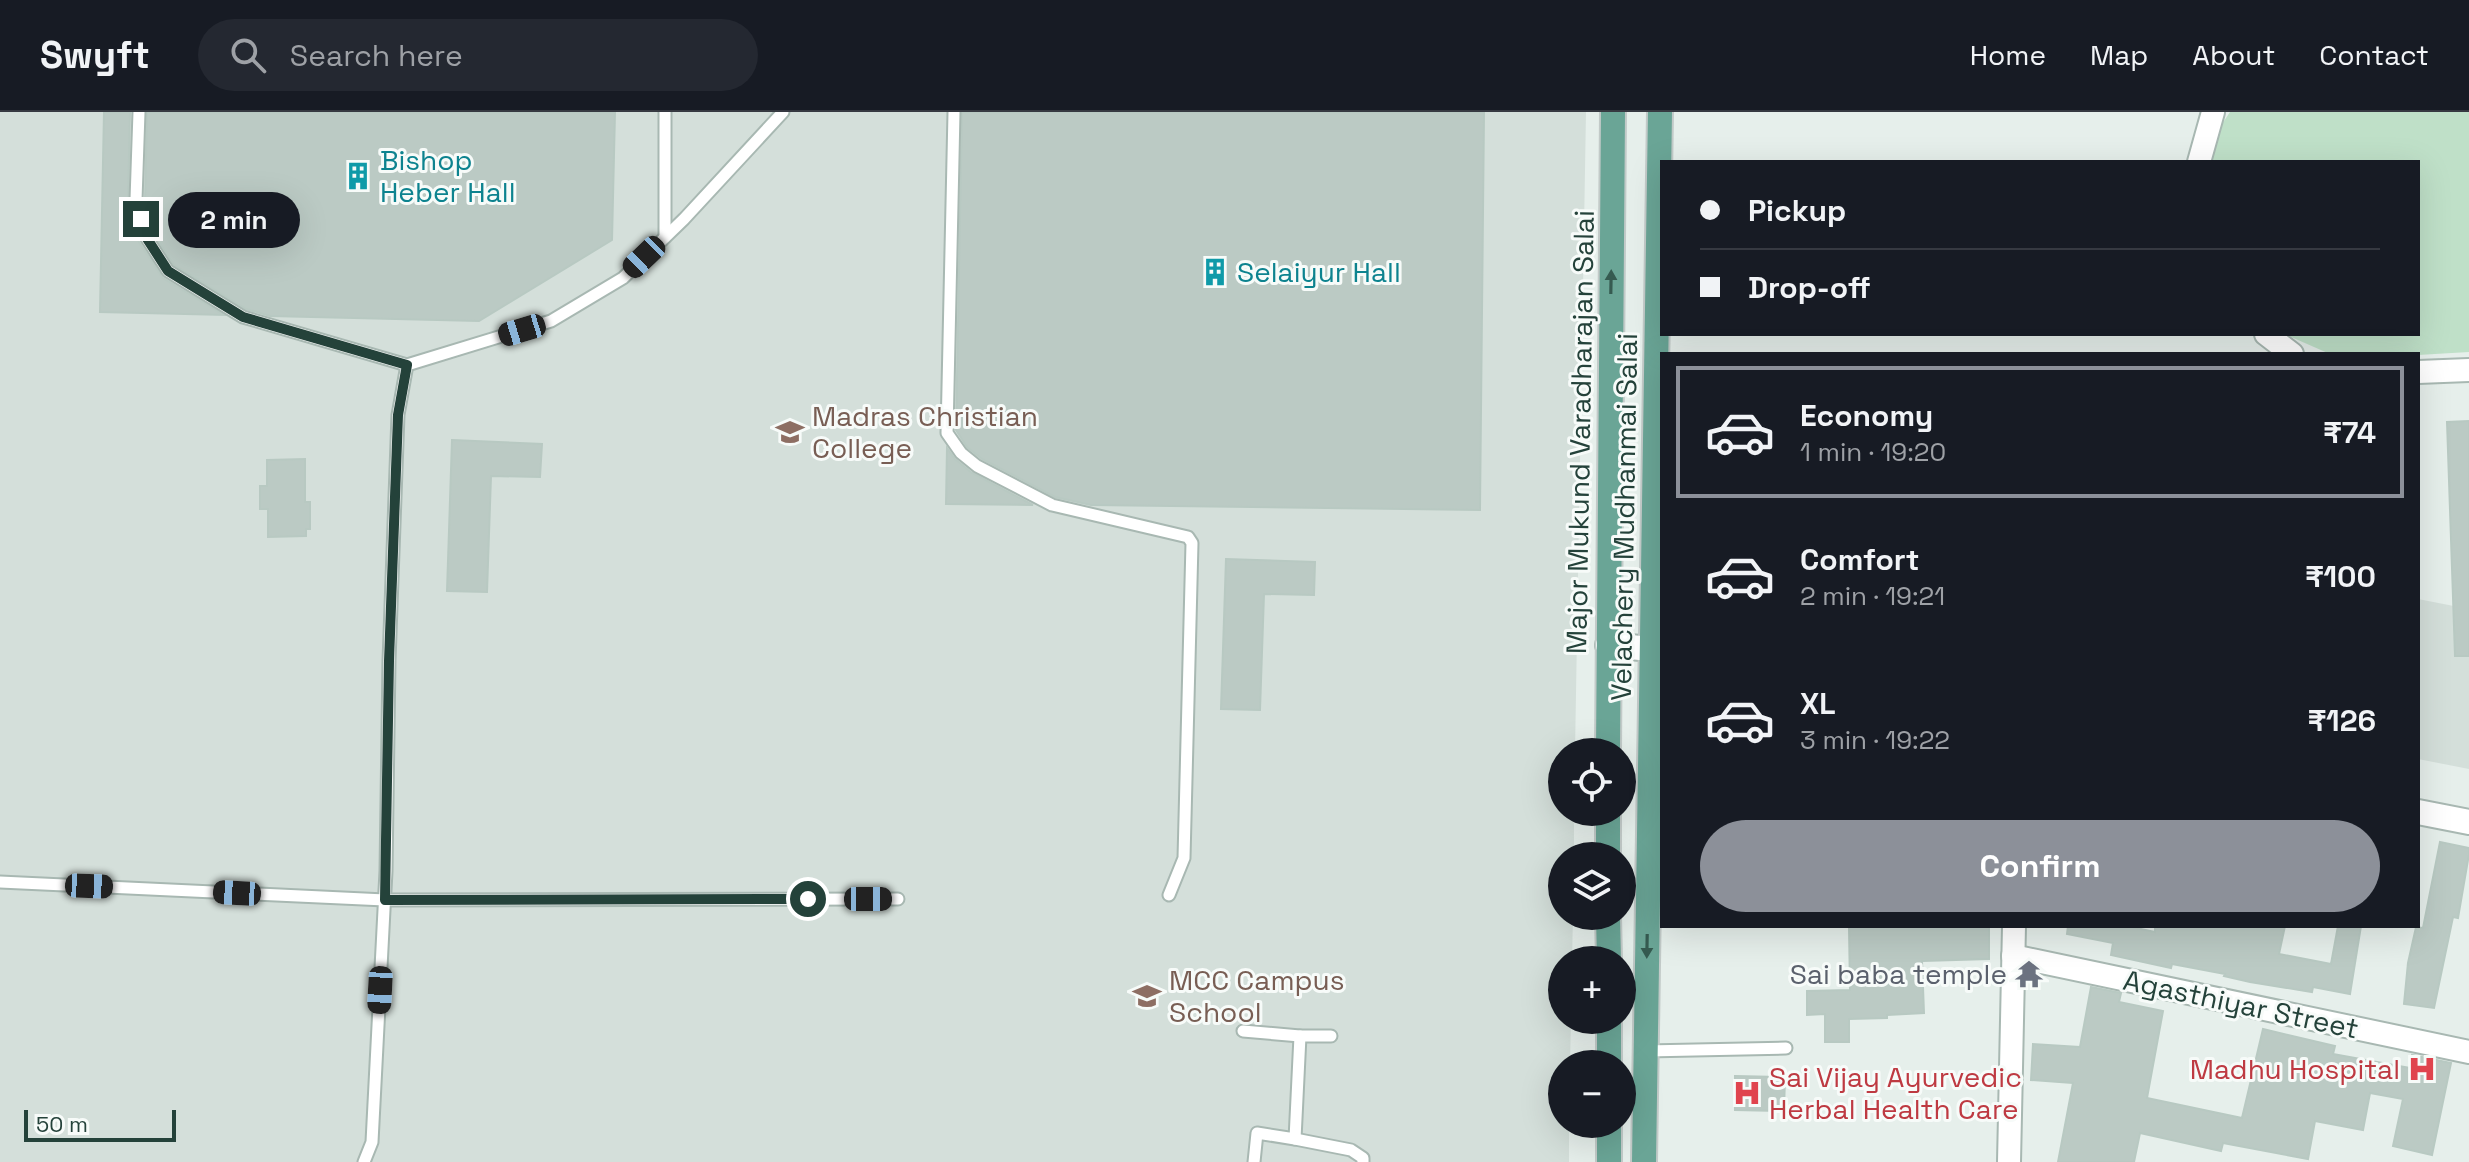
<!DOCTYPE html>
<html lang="en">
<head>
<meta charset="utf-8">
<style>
  :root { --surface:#171b24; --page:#242831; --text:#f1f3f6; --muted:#9ea1a6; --line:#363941; --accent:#8c9099 }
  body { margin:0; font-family:"Space Grotesk",sans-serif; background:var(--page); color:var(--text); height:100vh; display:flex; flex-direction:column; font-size:30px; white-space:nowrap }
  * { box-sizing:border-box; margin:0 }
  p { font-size:26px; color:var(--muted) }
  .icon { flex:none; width:44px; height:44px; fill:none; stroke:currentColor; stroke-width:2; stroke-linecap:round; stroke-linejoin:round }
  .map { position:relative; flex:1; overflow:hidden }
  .details { position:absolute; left:1660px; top:240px; width:760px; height:576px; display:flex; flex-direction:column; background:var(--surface); border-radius:0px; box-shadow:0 8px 32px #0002 }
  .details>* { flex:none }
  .hud { position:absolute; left:1660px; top:48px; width:760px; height:176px; border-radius:0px; box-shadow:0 8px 32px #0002; display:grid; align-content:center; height:176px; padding:0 40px; background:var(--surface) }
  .controls { position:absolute; left:1548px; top:626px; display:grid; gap:16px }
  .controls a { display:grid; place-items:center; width:88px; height:88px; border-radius:50%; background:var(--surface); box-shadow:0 8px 32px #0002; font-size:40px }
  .scale { position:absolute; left:24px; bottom:20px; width:152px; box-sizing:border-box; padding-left:8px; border:4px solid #24423a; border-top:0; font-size:22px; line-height:28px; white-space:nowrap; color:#24423a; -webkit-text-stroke:6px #f7fbf9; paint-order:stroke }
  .end { position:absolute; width:36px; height:36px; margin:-18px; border:10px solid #24423a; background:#fff; box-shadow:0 0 0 4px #fff }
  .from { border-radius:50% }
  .bubble { position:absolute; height:56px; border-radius:28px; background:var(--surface); box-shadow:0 8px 32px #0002; font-size:26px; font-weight:700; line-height:56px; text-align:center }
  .car { position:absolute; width:24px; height:48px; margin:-24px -12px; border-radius:10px; box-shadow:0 0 6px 2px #0007; background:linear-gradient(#222 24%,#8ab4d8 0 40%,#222 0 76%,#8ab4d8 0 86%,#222 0) }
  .hud b { display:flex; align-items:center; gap:28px; height:76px; font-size:30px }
  .hud b+b { border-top:2px solid var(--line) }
  .hud i { width:20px; height:20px; background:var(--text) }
  ul { padding:14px 0 0; list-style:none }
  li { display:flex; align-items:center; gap:24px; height:132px; margin:0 16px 12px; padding:0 24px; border:4px solid transparent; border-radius:0px }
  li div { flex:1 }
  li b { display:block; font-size:30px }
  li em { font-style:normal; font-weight:700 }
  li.on { border-color:var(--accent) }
  li>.icon { width:72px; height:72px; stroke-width:1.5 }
  .action { display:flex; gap:16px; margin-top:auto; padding:16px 40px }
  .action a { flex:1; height:92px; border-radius:48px; background:var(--accent); color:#fff; font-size:32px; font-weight:700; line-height:92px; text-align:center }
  header { display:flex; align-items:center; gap:48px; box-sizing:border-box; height:112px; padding:0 40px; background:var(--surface); border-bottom:2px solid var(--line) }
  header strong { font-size:38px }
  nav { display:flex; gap:44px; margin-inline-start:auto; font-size:28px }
  .search { width:560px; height:72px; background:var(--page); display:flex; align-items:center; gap:20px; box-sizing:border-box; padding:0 28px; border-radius:44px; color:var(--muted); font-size:30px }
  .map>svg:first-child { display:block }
</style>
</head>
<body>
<header>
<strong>Swyft</strong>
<div class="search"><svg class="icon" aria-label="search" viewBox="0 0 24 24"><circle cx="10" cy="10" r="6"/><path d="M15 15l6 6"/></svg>Search here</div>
<nav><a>Home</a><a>Map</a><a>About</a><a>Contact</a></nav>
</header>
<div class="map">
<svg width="2469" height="1050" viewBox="0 0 2469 1050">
  <rect width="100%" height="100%" fill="#e6efeb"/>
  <!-- built -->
  <g fill="#d4dfda">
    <polygon points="0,0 1586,0 1575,640 1562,640 1562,700 1574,700 1574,744 1562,744 1562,804 1573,804 1572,848 1562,848 1562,908 1571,908 1570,952 1562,952 1562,1012 1569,1012 1569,1050 0,1050"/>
    <polygon points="2418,487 2469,497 2469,657 2418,647"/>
  </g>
  <!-- green -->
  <polygon fill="#bfe0c8" points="2230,0 2469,0 2469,240 2418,243 2330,242 2284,222 2418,222 2418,50 2212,50 2218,18"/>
  <!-- building -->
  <g fill="#bbcac4" stroke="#b8c9c2" stroke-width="2">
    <polygon points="104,0 130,0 128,88 139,130 163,166 224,203 100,200"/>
    <polygon points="147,0 615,0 612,128 479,209 270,204 246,197 174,153 154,122 145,87"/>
    <polygon points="962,0 1484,0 1480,398 1091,393 1055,385 982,347 967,335 956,318"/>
    <polygon points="2469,309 2469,544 2455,544 2447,310"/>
    <polygon points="452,328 542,332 540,365 491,364 487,480 447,479"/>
    <polygon points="947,336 955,347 972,361 1033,393 946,392"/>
    <polygon points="305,347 305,390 310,390 310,417 306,417 306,424 268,425 268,397 260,397 260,374 267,374 267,348"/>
    <polygon points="1226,447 1315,450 1314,483 1264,482 1260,598 1221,597"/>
    <polygon points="2440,730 2469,736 2469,742 2458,806 2453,805 2434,896 2404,892 2408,851 2416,815 2423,816"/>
    <polygon points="1989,814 1989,847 1922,849 1924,901 1887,903 1887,906 1849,907 1849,930 1825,930 1825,902 1807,903 1807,879 1850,878 1849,815"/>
    <polygon points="2068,814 2127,814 2155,820 2155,814 2285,814 2279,842 2331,852 2338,814 2361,814 2350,882 2313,875 2312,880 2250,870 2224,864 2225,862 2172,852 2171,856 2111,843 2113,831 2067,822"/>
    <polygon points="2091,875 2121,881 2119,890 2163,899 2147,986 2242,1006 2263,917 2335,934 2333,942 2410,956 2412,943 2451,951 2432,1043 2393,1034 2403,987 2370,981 2363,1018 2315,1009 2308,1047 2223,1031 2221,1039 2140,1021 2134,1050 2058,1050 2073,971 2031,968 2033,932 2080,935"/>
    <polygon points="1735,964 1785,965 1784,999 1735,998"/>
  </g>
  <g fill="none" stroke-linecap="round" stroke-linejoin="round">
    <defs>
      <g id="service">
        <polyline points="139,0 136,88 146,125 168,159 243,205 407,253"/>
        <polyline points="954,0 947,321 961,341 977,354 1052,393 1188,425 1192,431 1184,746 1169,783"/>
        <polyline points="665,125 665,0"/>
        <polyline points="0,770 385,788 898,787"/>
        <polyline points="1243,919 1300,924"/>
        <polyline points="1646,939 1786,936"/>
        <polyline points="1295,1027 1351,1038 1363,1046 1363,1050"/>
        <polyline points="364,1050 372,1030 386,759 389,549 398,303 407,253 551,209 623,166 684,107 783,0"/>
        <polyline points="1254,1050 1257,1021 1295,1027 1300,924 1331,924"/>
      </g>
      <g id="minor">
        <polyline points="2199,50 2213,0"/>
        <polyline points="2266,222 2292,242"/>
        <polyline points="2418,260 2469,258"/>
        <polyline points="2013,844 2469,940"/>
        <polyline points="2009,1050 2014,814"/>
      </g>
      <g id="tertiary">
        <polyline points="1608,533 1662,538"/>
        <polyline points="2418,700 2469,710"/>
      </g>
      <g id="primary">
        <polyline points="1608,640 1613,0"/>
        <polyline points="1608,700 1608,744"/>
        <polyline points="1608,804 1609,848"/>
        <polyline points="1609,908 1609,952"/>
        <polyline points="1609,1012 1609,1050"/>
        <polyline points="1644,1050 1660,0"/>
      </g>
    </defs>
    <!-- service casing -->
    <use href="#service" stroke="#a8b8b2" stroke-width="15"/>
    <!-- minor casing -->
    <use href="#minor" stroke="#a8b8b2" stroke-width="26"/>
    <!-- tertiary casing -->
    <use href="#tertiary" stroke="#a8b8b2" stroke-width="28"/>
    <!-- primary casing -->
    <use href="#primary" stroke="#c2cac8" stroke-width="28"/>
    <!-- service -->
    <use href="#service" stroke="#fff" stroke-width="11"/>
    <!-- minor -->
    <use href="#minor" stroke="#fff" stroke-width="22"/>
    <!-- tertiary -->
    <use href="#tertiary" stroke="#fff" stroke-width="24"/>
    <!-- primary -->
    <use href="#primary" stroke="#6aa596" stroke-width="24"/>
  </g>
  <!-- one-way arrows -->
  <defs><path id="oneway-solid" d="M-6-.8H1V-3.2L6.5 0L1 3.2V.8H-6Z" transform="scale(2)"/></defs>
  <g fill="#365b51">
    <use href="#oneway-solid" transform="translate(1611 170) rotate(-89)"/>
    <use href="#oneway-solid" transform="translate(1647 834) rotate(91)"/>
  </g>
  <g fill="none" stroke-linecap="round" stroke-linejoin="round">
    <!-- route -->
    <polyline stroke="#24423a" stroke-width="10" points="141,107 146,125 168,159 243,205 407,253 398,303 389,549 385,788 808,787"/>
  </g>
  <!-- icons -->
  <defs>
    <symbol id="building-bare" viewBox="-9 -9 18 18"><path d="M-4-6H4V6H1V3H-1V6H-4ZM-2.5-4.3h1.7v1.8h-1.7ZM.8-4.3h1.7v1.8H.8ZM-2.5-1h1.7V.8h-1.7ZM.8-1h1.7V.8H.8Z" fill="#0f9aa8" stroke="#f7fbf9" stroke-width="2.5" paint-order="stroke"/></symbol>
    <symbol id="university-bare" viewBox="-9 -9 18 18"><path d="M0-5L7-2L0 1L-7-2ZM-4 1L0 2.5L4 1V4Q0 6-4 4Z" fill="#8d6e63" stroke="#f7fbf9" stroke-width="2.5" paint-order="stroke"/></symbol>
    <symbol id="temple-bare" viewBox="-9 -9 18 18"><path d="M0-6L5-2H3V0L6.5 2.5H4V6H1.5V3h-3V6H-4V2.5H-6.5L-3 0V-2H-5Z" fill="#6b7280" stroke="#f7fbf9" stroke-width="2.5" paint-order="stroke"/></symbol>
    <symbol id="school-bare" viewBox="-9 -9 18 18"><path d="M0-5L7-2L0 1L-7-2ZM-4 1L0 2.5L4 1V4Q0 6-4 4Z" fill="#8d6e63" stroke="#f7fbf9" stroke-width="2.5" paint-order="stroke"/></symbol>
    <symbol id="hospital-bare" viewBox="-9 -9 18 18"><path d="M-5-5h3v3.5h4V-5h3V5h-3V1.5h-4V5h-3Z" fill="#e0444e" stroke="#f7fbf9" stroke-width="2.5" paint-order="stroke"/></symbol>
  </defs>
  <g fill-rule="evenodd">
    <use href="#building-bare" x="338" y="44" width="40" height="40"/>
    <use href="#building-bare" x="1195" y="140" width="40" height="40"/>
    <use href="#university-bare" x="770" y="300" width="40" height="40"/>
    <use href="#temple-bare" x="2009" y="842" width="40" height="40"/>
    <use href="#school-bare" x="1127" y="864" width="40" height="40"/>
    <use href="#hospital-bare" x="2402" y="937" width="40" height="40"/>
    <use href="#hospital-bare" x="1727" y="961" width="40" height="40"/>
  </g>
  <g text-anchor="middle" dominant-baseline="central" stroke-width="6" stroke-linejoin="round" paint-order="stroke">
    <!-- culture labels -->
    <g font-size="28" fill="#0d838f" stroke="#f7fbf9" text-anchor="start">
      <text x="380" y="48">Bishop<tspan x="380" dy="32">Heber Hall</tspan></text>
      <text x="1237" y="160">Selaiyur Hall</text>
    </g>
    <!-- education labels -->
    <g font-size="28" fill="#785e54" stroke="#f7fbf9" text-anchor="start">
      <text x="812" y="304">Madras Christian<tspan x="812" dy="32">College</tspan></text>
      <text x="1169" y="868">MCC Campus<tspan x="1169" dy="32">School</tspan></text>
    </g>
    <!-- street labels -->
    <g font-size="28" fill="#24423a" stroke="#f7fbf9">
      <text transform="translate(1580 320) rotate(-89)">Major Mukund Varadharajan Salai</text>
      <text transform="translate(1624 405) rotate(-89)">Velachery Mudhanmai Salai</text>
      <text transform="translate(2241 892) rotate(12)">Agasthiyar Street</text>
    </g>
    <!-- worship labels -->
    <g font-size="28" fill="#5b616d" stroke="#f7fbf9" text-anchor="end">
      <text x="2007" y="862">Sai baba temple</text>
    </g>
    <!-- health labels -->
    <g font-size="28" fill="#be3a42" stroke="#f7fbf9" text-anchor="end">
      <text x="2400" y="957">Madhu Hospital</text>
      <text x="1769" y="965" text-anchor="start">Sai Vijay Ayurvedic<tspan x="1769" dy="32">Herbal Health Care</tspan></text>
    </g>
  </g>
</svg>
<div class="controls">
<a><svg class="icon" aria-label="locate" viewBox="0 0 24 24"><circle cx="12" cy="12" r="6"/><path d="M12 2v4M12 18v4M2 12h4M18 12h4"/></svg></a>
<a><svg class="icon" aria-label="layers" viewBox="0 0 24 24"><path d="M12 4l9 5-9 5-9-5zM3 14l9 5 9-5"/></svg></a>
<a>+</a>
<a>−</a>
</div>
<div class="scale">50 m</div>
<i class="end from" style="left:808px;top:787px"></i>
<i class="end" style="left:141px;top:107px"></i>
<div class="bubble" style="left:168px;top:80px;width:132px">2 min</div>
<i class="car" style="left:644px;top:145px;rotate:226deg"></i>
<i class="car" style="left:522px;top:218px;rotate:253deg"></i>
<i class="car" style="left:89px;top:774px;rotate:92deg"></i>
<i class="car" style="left:237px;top:781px;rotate:273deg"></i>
<i class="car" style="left:868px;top:787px;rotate:90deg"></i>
<i class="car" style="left:380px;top:878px;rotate:183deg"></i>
<div class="hud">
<b><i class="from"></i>Pickup</b>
<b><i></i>Drop-off</b>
</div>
<section class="details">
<ul>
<li class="on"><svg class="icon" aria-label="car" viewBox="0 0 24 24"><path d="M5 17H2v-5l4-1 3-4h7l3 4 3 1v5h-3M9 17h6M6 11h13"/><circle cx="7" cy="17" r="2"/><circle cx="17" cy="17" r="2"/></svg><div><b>Economy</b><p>1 min · 19:20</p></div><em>₹74</em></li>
<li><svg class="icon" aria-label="car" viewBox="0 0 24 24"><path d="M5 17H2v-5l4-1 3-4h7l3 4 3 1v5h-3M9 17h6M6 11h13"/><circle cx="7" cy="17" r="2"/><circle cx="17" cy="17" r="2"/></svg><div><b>Comfort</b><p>2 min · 19:21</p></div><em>₹100</em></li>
<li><svg class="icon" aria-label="car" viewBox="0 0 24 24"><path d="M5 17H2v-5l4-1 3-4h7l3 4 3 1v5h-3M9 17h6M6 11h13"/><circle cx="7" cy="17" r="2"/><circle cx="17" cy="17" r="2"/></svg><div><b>XL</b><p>3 min · 19:22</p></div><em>₹126</em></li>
</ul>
<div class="action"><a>Confirm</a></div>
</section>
</div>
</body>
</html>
